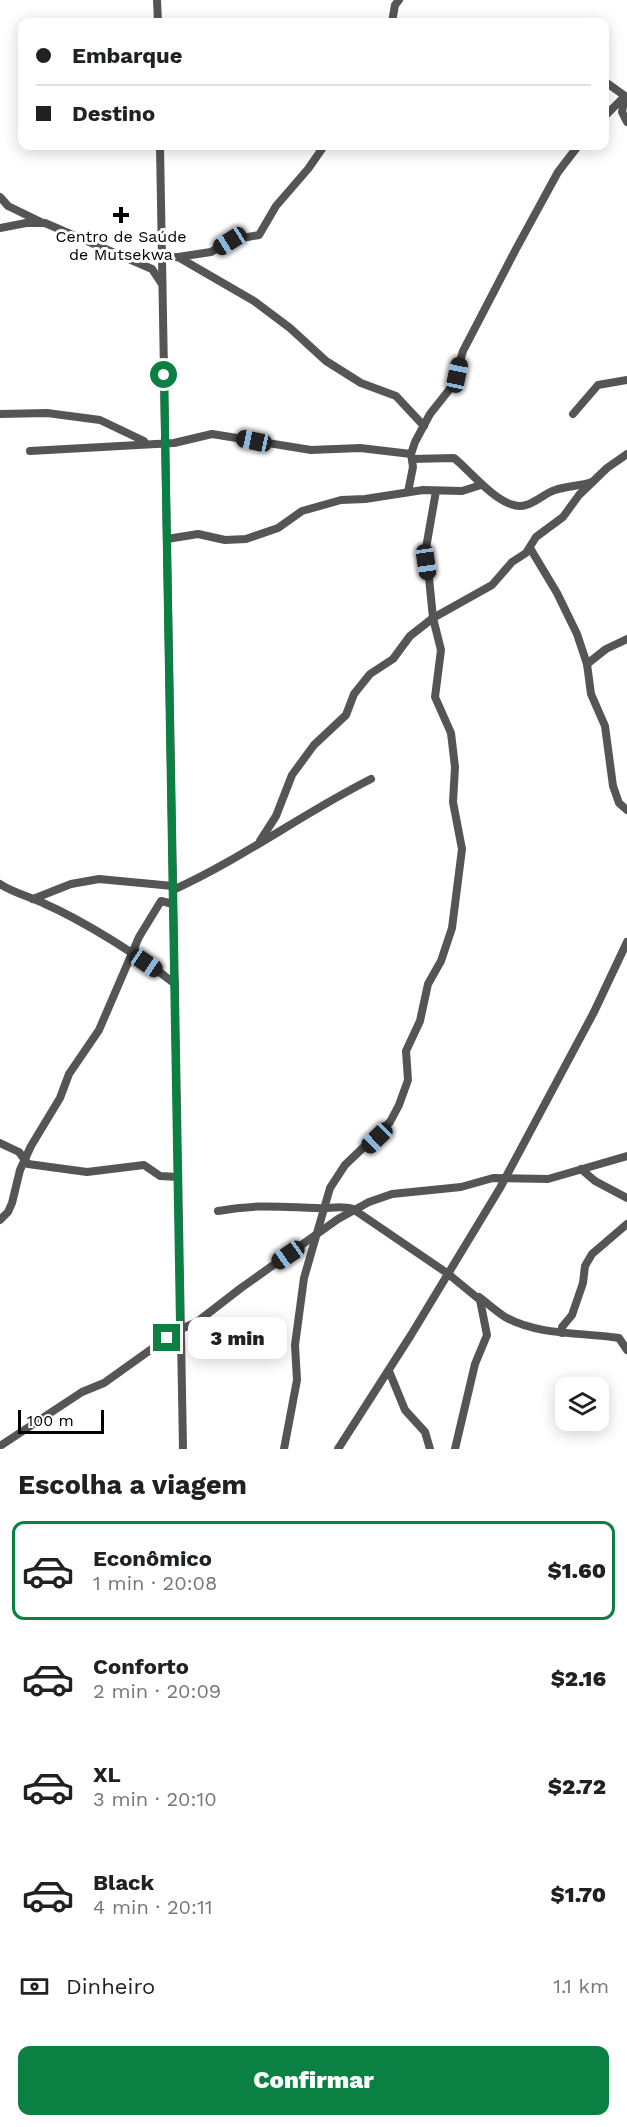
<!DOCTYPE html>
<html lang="pt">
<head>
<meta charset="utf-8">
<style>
  :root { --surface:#fff; --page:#f6f6f6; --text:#202124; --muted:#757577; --line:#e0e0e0; --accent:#0b8043 }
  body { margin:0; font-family:"Work Sans",sans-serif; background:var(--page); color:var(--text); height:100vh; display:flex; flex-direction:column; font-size:22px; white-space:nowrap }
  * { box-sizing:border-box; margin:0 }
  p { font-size:20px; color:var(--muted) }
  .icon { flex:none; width:33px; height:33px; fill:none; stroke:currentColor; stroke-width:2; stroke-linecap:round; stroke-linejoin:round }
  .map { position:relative; height:1449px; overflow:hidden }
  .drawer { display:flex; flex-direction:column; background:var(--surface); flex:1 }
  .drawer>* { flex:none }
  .guide { position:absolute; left:18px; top:18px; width:591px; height:132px; border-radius:12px; box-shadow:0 3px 15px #0003; display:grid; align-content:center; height:132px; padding:0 18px; background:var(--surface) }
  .fabs { position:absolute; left:555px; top:1377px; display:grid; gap:12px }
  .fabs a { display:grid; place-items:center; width:54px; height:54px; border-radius:12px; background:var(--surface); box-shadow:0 3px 15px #0003; font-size:30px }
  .scale { position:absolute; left:18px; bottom:15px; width:86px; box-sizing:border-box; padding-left:6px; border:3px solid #000; border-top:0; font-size:16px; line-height:21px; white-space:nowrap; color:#000; -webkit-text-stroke:4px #fff; paint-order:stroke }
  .end { position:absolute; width:27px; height:27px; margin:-14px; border:8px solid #0b8043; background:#fff; box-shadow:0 0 0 3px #fff }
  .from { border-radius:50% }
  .bubble { position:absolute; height:42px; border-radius:12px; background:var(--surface); box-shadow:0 3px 15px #0003; font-size:20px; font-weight:800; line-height:42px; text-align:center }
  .car { position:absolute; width:18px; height:36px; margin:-18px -9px; border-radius:8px; box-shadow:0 0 4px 2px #0007; background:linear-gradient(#222 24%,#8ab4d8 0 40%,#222 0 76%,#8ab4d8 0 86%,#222 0) }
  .guide b { display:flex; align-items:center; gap:21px; height:57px; font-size:22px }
  .guide b+b { border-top:2px solid var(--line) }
  .guide i { width:15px; height:15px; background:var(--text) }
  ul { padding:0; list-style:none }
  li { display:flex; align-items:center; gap:18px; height:99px; margin:0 12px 9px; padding:0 6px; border:3px solid transparent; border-radius:12px }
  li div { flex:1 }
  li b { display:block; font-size:22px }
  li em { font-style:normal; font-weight:800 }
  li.on { border-color:var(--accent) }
  li>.icon { width:54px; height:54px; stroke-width:1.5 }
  h2 { padding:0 18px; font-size:27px; line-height:72px }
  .pay { display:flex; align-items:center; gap:15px; height:66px; padding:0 18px; font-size:22px }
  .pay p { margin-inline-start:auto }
  .button { display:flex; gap:12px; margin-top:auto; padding:12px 18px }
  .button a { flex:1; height:69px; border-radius:12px; background:var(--accent); color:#fff; font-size:24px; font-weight:800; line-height:69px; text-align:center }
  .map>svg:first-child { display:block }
</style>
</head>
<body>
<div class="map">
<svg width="627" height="1449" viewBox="0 0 627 1449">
  <rect width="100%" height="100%" fill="#fff"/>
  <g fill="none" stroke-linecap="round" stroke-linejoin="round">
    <!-- minor -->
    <g stroke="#555" stroke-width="8">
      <polyline points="157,0 158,22"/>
      <polyline points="392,22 395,5 399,0"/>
      <polyline points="604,81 625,96 622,112 627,122"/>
      <polyline points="604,117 623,98"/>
      <polyline points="160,146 183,1449"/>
      <polyline points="0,197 8,206 41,222"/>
      <polyline points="0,228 26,223 45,223 152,269 162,284"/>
      <polyline points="178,257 211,252 231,240 259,235 276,206 308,169 324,146"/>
      <polyline points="162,258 178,257 254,301 290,328 326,361 361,383 396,396 424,426"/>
      <polyline points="0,414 47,413 100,420 144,441"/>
      <polyline points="573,414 598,385 627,380"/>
      <polyline points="30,451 174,443 212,434 311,450 360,448 411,454"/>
      <path d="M412,459L454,458C470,470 502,513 526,505C537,502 545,493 555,490C567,486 580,486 592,482"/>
      <polyline points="408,492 413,467 411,454 415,442 430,414 453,385 463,351 516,249 558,172 578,146"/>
      <polyline points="167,539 198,534 225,540 246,539 278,528 302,511 341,500 365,499 423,490 462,491 481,485"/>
      <polyline points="530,548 557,593 577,634 587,664 591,694 605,726 613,786 619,803 627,810"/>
      <polyline points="587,664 606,649 627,639"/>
      <polyline points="260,841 276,816 292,775 314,745 346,715 354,694 370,674 393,659 410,636 433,618 492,585 512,562 526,553 536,537 563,517 579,495 607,468 627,454"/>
      <path d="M0,884C14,893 28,896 43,903C84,921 140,956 175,984"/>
      <path d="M173,890C242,859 303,813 371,779"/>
      <polyline points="33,899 71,884 99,879 173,886"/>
      <polyline points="0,1143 19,1152 28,1164 87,1172 144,1165 160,1176 178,1177"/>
      <polyline points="581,1169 595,1181 627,1198"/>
      <path d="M218,1211C254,1204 280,1207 316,1208C330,1209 340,1205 353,1209L447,1273L480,1300L487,1335L475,1364L455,1449"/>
      <polyline points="0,1220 8,1212 12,1203 20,1170 31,1146 60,1098 69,1074 99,1030 139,937 161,901 173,904"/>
      <path d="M479,1297C487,1303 496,1311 505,1317C539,1336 581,1332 619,1338L627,1350"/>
      <polyline points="181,1329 197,1322 241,1288 338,1219 369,1202 392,1194 461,1187 493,1178 548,1179 627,1156"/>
      <polyline points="562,1333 562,1327 572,1315 583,1283 585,1266 592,1254 627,1224"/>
      <polyline points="389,1371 405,1410 425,1432 430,1449"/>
      <polyline points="0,1446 82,1392 104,1383 167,1338 180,1324"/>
      <polyline points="284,1449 297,1380 295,1345 304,1278 330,1188 345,1165 390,1122 399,1105 408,1080 406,1051 420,1021 428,984 441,961 452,928 462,849 453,802 455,767 451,733 435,697 441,650 433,618 426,548 436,491"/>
      <polyline points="338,1449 411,1335 500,1188 594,1012 627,942"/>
    </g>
  </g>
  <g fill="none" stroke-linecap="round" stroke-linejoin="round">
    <!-- route -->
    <polyline stroke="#0b8043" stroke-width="8" points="164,375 180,1324 167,1338"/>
  </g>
  <!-- markers -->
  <path fill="#000" stroke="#fff" stroke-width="2" d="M118 206h6v6h6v6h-6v6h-6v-6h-6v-6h6z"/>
  <g text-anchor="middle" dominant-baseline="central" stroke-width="6" stroke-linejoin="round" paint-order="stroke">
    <!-- poi labels -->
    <g font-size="16" fill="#000" stroke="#fff">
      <text x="121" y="236">Centro de Saúde<tspan x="121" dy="18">de Mutsekwa</tspan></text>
    </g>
  </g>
</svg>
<div class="fabs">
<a><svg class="icon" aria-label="layers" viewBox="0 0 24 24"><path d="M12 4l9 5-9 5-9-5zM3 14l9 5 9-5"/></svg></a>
</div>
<div class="scale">100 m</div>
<i class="end from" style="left:164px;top:375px"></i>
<i class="end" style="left:167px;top:1338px"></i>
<div class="bubble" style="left:188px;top:1317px;width:99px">3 min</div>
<i class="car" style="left:230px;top:241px;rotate:238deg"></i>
<i class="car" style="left:457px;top:375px;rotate:12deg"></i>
<i class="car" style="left:254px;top:441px;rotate:282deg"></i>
<i class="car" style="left:426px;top:562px;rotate:172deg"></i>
<i class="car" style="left:146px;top:963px;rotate:124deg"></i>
<i class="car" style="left:377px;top:1138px;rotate:226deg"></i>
<i class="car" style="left:288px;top:1255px;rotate:235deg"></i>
<div class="guide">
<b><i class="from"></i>Embarque</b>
<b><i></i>Destino</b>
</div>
</div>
<section class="drawer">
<h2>Escolha a viagem</h2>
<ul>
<li class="on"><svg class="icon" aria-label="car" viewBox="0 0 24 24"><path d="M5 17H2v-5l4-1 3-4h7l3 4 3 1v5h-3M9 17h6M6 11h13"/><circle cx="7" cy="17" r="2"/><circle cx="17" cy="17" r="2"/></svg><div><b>Econômico</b><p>1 min · 20:08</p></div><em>$1.60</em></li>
<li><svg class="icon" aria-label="car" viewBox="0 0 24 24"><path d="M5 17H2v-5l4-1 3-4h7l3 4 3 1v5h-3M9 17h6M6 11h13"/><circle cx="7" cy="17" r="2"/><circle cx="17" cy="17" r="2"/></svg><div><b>Conforto</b><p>2 min · 20:09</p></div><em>$2.16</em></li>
<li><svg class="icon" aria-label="car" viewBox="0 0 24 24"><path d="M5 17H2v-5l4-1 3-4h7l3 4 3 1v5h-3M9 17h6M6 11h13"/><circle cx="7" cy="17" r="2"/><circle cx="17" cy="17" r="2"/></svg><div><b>XL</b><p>3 min · 20:10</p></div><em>$2.72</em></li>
<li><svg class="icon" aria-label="car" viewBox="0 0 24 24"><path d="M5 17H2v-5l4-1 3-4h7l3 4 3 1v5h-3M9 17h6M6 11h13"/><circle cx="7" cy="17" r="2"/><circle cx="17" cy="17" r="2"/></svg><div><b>Black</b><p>4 min · 20:11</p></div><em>$1.70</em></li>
</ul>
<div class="pay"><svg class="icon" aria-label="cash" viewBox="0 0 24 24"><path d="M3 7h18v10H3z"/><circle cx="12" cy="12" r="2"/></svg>Dinheiro<p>1.1 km</p></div>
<div class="button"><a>Confirmar</a></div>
</section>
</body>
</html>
